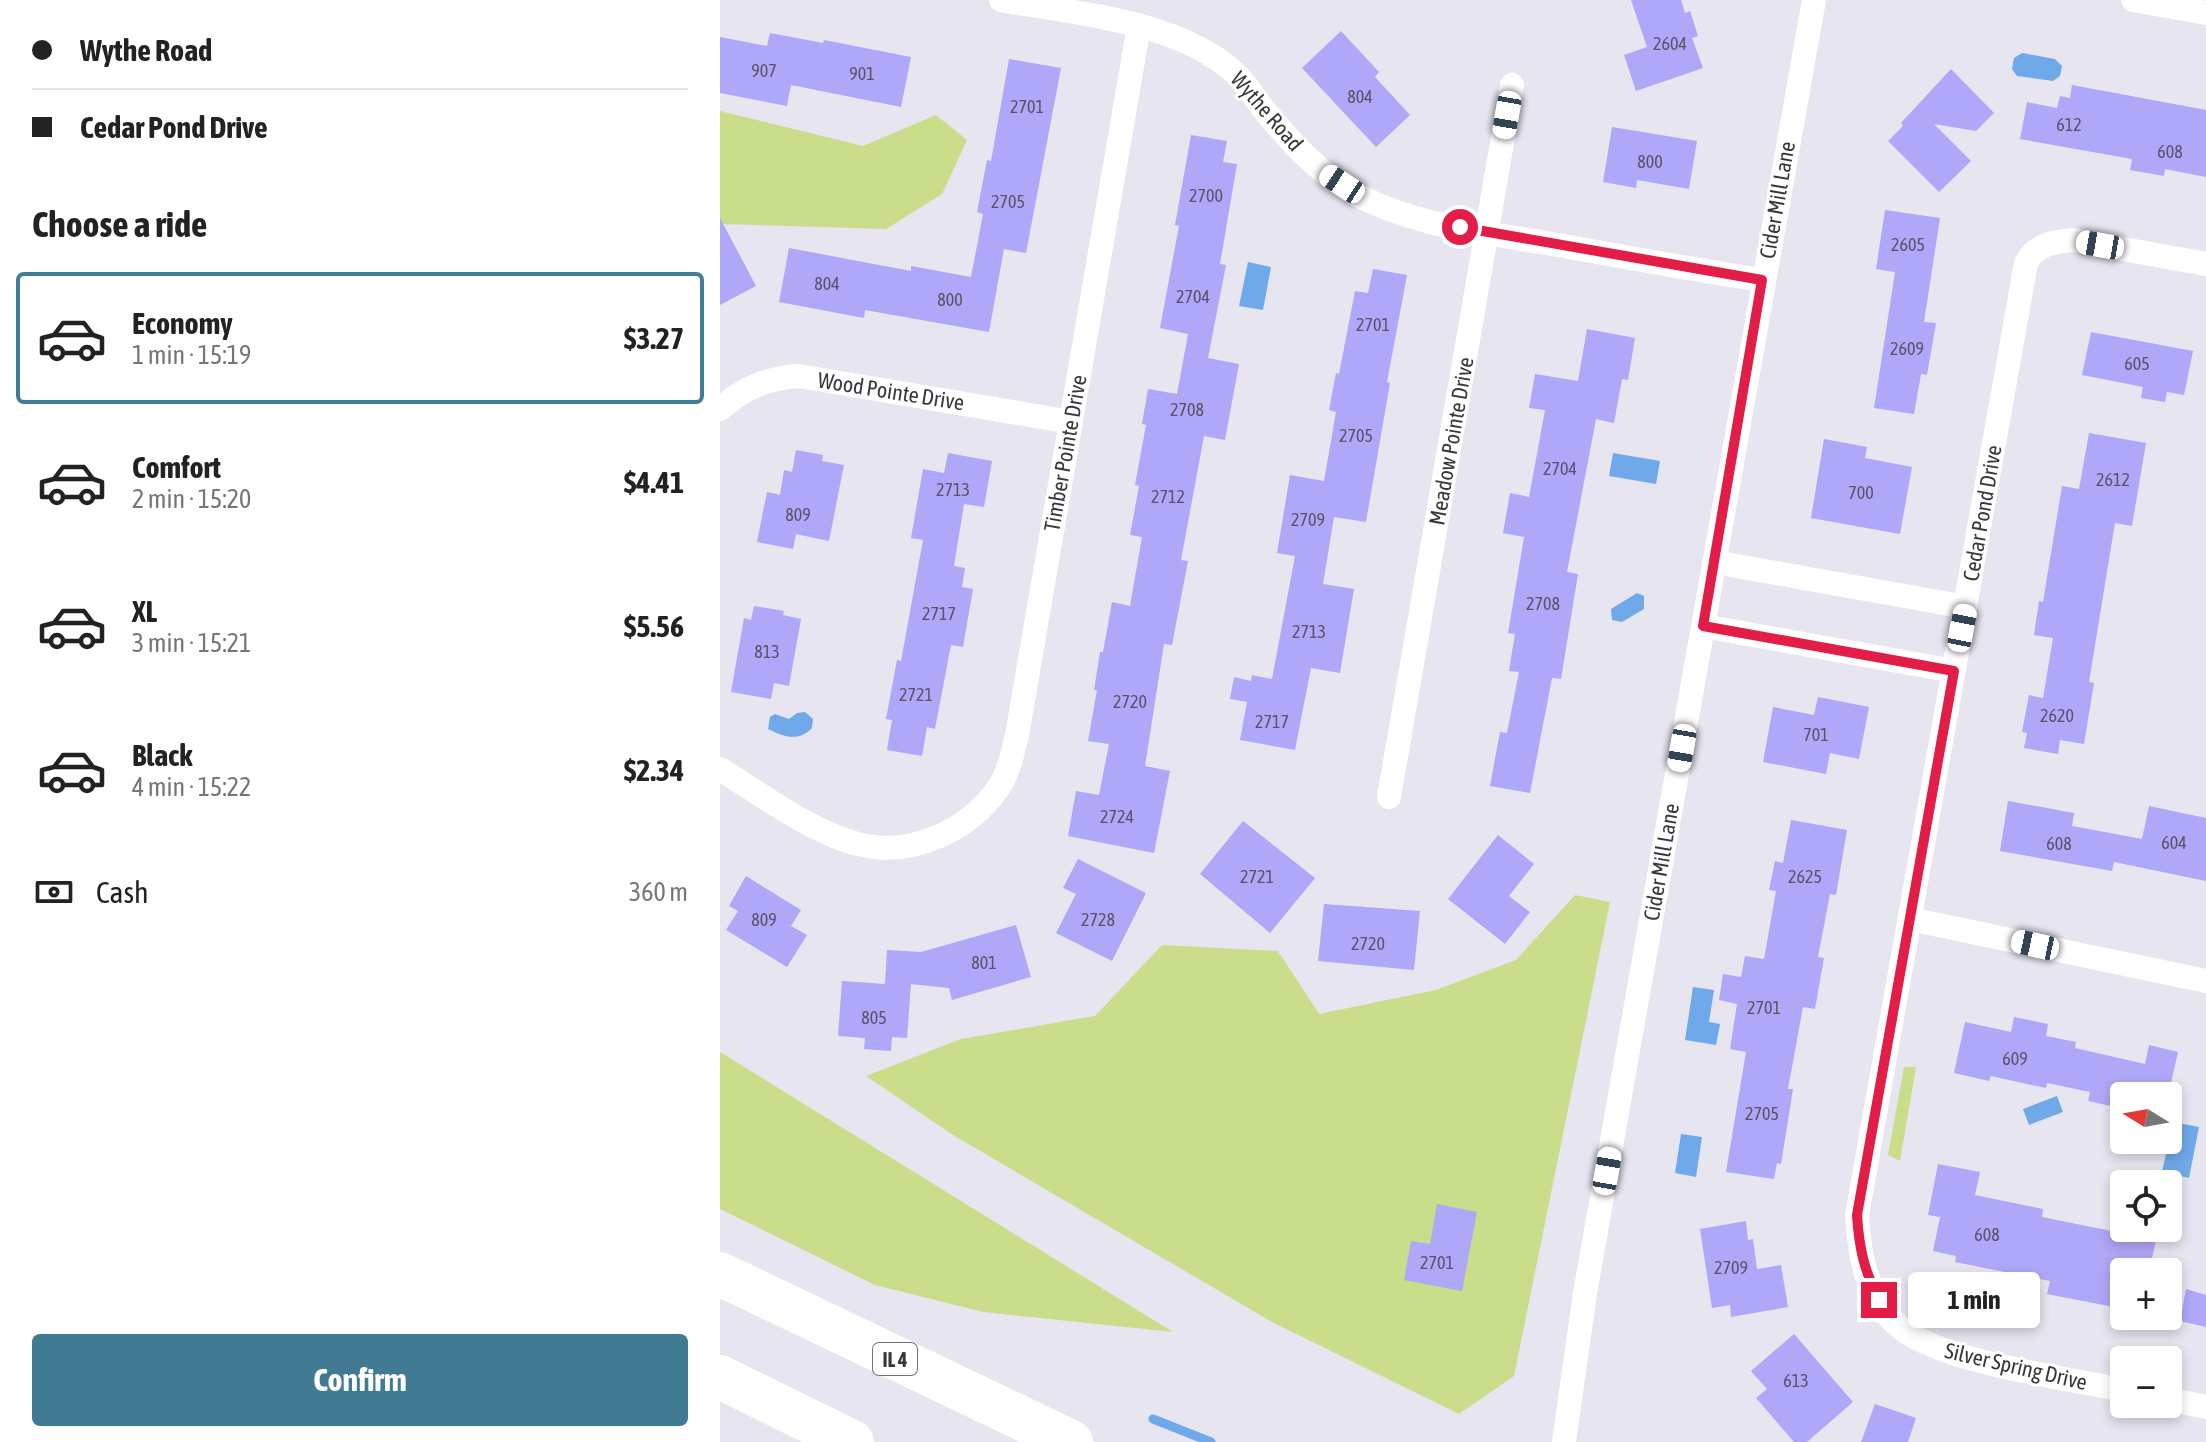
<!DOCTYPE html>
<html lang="en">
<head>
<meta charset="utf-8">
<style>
  :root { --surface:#fff; --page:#f2f2f2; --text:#222; --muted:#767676; --line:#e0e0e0; --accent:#407b93 }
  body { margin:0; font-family:"Asap Condensed",sans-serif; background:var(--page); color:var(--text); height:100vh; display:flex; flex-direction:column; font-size:30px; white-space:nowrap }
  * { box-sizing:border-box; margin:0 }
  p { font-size:26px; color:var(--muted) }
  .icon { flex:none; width:44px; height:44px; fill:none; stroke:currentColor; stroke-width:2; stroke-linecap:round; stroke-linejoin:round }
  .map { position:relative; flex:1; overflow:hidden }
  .panel { display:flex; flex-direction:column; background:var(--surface); width:720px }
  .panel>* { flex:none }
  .guide { display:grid; align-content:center; height:176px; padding:0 32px; background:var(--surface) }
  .needle { width:52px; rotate:281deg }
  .buttons { position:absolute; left:1390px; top:1082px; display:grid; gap:16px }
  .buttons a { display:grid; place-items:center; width:72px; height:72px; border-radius:8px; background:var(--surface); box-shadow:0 4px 12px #0003; font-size:40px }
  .end { position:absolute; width:36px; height:36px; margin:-18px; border:10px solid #e11d48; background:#fff; box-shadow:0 0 0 4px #fff }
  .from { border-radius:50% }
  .bubble { position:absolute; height:56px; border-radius:8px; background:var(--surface); box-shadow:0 4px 12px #0003; font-size:26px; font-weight:700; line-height:56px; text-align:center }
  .car { position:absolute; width:24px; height:48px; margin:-24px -12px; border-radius:10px; box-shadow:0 0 6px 2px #0007; background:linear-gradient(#fff 24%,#345 0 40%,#fff 0 76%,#345 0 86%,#fff 0) }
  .guide b { display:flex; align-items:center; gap:28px; height:76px; font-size:30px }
  .guide b+b { border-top:2px solid var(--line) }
  .guide i { width:20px; height:20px; background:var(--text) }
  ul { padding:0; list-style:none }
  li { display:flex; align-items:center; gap:24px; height:132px; margin:0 16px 12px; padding:0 16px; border:4px solid transparent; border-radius:8px }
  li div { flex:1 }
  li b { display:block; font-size:30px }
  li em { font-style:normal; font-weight:700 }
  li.on { border-color:var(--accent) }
  li>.icon { width:72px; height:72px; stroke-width:1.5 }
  h2 { padding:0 32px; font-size:36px; line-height:96px }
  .pay { display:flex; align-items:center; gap:20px; height:88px; padding:0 32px; font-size:30px }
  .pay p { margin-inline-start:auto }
  .button { display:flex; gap:16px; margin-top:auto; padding:16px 32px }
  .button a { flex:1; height:92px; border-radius:8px; background:var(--accent); color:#fff; font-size:32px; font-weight:700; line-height:92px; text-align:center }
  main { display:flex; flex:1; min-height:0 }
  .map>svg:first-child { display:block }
</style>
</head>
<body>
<main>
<section class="panel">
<div class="guide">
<b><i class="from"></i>Wythe Road</b>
<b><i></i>Cedar Pond Drive</b>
</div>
<h2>Choose a ride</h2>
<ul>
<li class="on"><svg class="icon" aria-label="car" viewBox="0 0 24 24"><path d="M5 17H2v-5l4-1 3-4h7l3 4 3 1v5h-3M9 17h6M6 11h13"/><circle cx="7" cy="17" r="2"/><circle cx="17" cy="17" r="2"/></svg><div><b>Economy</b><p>1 min · 15:19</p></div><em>$3.27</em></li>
<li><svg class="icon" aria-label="car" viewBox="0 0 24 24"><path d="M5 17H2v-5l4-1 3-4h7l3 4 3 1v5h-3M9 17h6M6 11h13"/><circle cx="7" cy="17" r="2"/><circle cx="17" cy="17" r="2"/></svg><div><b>Comfort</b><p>2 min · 15:20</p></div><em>$4.41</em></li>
<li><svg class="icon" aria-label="car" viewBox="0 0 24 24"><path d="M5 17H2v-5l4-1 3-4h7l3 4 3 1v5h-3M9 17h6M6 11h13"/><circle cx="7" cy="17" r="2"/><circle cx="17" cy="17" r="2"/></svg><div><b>XL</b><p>3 min · 15:21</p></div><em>$5.56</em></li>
<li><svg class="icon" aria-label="car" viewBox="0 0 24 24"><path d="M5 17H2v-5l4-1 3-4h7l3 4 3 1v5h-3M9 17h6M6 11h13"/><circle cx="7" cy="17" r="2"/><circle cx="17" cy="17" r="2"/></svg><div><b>Black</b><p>4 min · 15:22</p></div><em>$2.34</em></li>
</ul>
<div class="pay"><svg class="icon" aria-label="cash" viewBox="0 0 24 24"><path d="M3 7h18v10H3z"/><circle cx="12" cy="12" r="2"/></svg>Cash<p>360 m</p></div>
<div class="button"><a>Confirm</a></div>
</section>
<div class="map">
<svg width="1486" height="1442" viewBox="0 0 1486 1442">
  <rect width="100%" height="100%" fill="#e6e5f0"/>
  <!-- green -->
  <g fill="#c9dd8a">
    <polygon points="0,111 143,146 216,115 247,140 222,194 166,229 0,224"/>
    <polygon points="855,895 890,902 794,1376 739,1414 552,1322 233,1135 146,1076 241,1039 375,1016 442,945 558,951 599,1014 716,990 796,960"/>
    <polygon points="0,1052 453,1332 263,1312 155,1285 0,1209"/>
    <polygon points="1184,1067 1196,1067 1180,1161 1168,1155"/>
  </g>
  <!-- water -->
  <g fill="#6fa9ea">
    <polygon points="1302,53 1335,59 1342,66 1340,76 1333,81 1297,76 1292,69 1294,58"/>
    <polygon points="528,262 551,267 543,310 519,306"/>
    <polygon points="893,453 940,461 936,484 889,476"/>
    <polygon points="917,593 924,596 924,609 902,622 892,620 891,609"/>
    <path d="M85,712L93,719L92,728C79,742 64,737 48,729L50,717L55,714L69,719L77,713Z"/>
    <polygon points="973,987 994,990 989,1022 1000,1024 996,1045 965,1040"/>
    <polygon points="1337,1096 1343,1112 1309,1125 1303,1109"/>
    <polygon points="1453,1122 1479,1127 1469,1178 1442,1172"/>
    <polygon points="961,1134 982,1137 976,1177 955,1173"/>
  </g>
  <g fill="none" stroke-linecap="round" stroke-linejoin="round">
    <!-- stream -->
    <polyline stroke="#6fa9ea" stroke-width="9" points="433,1419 491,1442"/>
  </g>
  <!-- building -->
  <g fill="#afa7f7">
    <polygon points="911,0 961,0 965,13 970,11 978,36 972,38 983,68 916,91 904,55 927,47"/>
    <polygon points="621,31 659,72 655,77 690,115 656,147 582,68"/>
    <polygon points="50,33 103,43 104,40 191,57 181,107 71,85 67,106 0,93 0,37 47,46"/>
    <polygon points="289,59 341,68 306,253 284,249 269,332 145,310 144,318 59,302 69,248 191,271 191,266 251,277 263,214 257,212 267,160 271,161"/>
    <polygon points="1231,69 1274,113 1256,131 1214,124 1251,161 1219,192 1168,141 1183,126 1181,123"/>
    <polygon points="1352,85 1486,110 1486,177 1445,169 1444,176 1410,170 1412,159 1300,139 1307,102 1337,108 1340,96 1350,98"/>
    <polygon points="892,127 977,141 969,189 917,180 916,188 883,182"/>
    <polygon points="471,135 507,141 503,162 517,164 500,264 506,265 488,358 519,364 505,440 484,436 461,560 468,561 452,645 444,644 425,766 450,771 434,853 348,836 356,791 379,795 389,744 368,741 377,690 374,690 380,652 383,652 392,602 410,606 422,537 410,535 419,486 415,485 426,425 422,424 428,389 457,394 468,334 440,328 459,226 455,225"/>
    <polygon points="1165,210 1220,218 1204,322 1216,323 1207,375 1201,374 1194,414 1154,408 1175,272 1156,269"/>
    <polygon points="0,218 36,286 0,305"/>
    <polygon points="653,269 687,275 667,382 670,383 646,522 614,517 603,584 634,589 620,673 591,668 575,750 520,740 527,702 510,699 514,677 531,681 532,675 552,679 575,556 557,553 570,475 604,481 616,412 609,410 616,373 619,374 635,291 648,293"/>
    <polygon points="867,329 915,338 908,380 902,379 894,423 876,419 847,572 858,574 841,679 832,678 810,793 770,786 780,732 787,733 799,672 789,671 795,634 788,633 804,537 783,533 790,493 809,497 825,410 809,408 815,374 858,381"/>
    <polygon points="1371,332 1473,351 1464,395 1447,392 1445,402 1421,398 1423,387 1362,375"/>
    <polygon points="1369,433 1426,443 1412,526 1395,523 1369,682 1374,683 1364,744 1340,740 1338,754 1304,748 1307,733 1302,732 1309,695 1323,698 1333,638 1314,635 1319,601 1323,602 1342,486 1359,489"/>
    <polygon points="1104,439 1147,447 1145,458 1192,467 1180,534 1091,518"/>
    <polygon points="76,450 103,455 102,461 124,465 109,541 76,534 73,549 37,542 47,492 60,495 64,470 72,472"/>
    <polygon points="228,453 272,461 264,507 244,504 234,566 245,568 242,587 253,589 243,647 231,645 215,729 207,727 202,756 167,750 172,720 166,719 177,660 181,661 203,540 191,538 203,469 224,473"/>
    <polygon points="34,606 64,611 63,615 81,619 69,686 54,683 51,699 11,692 24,618 31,620"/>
    <polygon points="1098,697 1149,707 1139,759 1110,753 1106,774 1043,762 1053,707 1094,715"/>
    <polygon points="1288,801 1354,813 1352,826 1422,839 1429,806 1486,818 1486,881 1394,862 1392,871 1280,851"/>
    <polygon points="1071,820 1127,830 1116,895 1110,894 1098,957 1104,958 1095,1009 1083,1007 1068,1089 1073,1089 1061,1164 1057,1163 1054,1179 1006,1172 1026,1052 1010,1049 1017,1004 999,1000 1003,974 1021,977 1025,956 1044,959 1056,891 1049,890 1055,861 1063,863"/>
    <polygon points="523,821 595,878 550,933 480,874"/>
    <polygon points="778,835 814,864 789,896 810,912 785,944 728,899"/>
    <polygon points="358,859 426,893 392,961 336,933 356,894 343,888"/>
    <polygon points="26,876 81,910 71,926 87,935 67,967 6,930 18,911 9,906"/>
    <polygon points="604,904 700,911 694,970 598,961"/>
    <polygon points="296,925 311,977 232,1000 229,988 191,984 187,1038 172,1037 171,1051 144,1049 145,1038 118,1036 122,981 165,984 167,950 201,952"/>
    <polygon points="1294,1017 1328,1024 1326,1036 1356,1042 1355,1048 1425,1064 1429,1045 1458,1052 1448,1096 1404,1096 1404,1109 1368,1101 1370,1092 1327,1083 1326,1088 1271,1076 1269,1081 1234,1073 1245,1022 1291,1032"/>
    <polygon points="1218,1164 1260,1172 1255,1195 1323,1209 1322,1217 1436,1240 1429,1272 1404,1272 1404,1309 1327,1294 1330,1281 1235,1262 1236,1256 1213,1251 1220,1217 1208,1215"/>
    <polygon points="717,1204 757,1212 742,1291 684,1280 691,1241 710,1244"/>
    <polygon points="1026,1221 1028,1240 1033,1239 1037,1269 1061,1265 1068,1307 1011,1317 1010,1305 992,1308 980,1229"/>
    <polygon points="1466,1289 1486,1295 1486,1327 1460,1321"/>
    <polygon points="1074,1334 1133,1402 1087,1442 1074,1442 1036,1398 1047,1389 1031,1371"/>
    <polygon points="1155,1404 1196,1418 1188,1442 1141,1442"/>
  </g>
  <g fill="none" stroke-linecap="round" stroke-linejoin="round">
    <!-- street -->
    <g stroke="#fff" stroke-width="24">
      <path d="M281,0C356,14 457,20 515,73C527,84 535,99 545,111C572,144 602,176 639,196C695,225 760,232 821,242C895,255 968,269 1042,280"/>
      <polyline points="1413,0 1486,13"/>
      <path d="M0,409C24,388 47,378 79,376L351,422"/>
      <polyline points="994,562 1246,607"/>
      <polyline points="983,626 1234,671"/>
      <path d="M0,769C42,795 87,829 134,843C188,859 248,832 279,787C289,772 293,752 297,735L419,26"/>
      <polyline points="669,797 792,85"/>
      <polyline points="1190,919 1486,981"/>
      <path d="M1404,1390C1347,1378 1214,1362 1175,1323C1146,1294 1139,1254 1137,1215L1306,263C1316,244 1333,242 1353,240L1486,264"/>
      <polyline points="1448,1399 1486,1407"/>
      <polyline points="844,1442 865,1293 1094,0"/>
    </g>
    <!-- highway -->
    <g stroke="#fff" stroke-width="44">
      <polyline points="0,1274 351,1442"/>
      <polyline points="0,1377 132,1442"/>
    </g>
  </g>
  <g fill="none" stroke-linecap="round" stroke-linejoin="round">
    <!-- route -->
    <path stroke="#e11d48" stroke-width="10" d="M740,227L1042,280L983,626L1234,671L1137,1215C1139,1247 1144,1271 1159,1300"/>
  </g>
  <g text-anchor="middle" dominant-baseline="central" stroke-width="6" stroke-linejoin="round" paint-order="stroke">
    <!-- number labels -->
    <g font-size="18" fill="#56546b">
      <text x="950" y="43">2604</text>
      <text x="44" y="70">907</text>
      <text x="142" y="73">901</text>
      <text x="640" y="96">804</text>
      <text x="307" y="106">2701</text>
      <text x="1349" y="124">612</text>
      <text x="1450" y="151">608</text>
      <text x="930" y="161">800</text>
      <text x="486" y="195">2700</text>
      <text x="288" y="201">2705</text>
      <text x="1188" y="244">2605</text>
      <text x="107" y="283">804</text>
      <text x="473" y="296">2704</text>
      <text x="230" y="299">800</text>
      <text x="653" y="324">2701</text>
      <text x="1187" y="348">2609</text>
      <text x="1417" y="363">605</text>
      <text x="467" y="409">2708</text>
      <text x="636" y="435">2705</text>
      <text x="840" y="468">2704</text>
      <text x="1393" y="479">2612</text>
      <text x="233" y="489">2713</text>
      <text x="1141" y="492">700</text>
      <text x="448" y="496">2712</text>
      <text x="78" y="514">809</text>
      <text x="588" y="519">2709</text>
      <text x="823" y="603">2708</text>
      <text x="219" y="613">2717</text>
      <text x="589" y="631">2713</text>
      <text x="47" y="651">813</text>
      <text x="196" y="694">2721</text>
      <text x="410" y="701">2720</text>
      <text x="1337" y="715">2620</text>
      <text x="552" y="721">2717</text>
      <text x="1096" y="734">701</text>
      <text x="397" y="816">2724</text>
      <text x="1454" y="842">604</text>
      <text x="1339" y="843">608</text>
      <text x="537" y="876">2721</text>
      <text x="1085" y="876">2625</text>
      <text x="44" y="919">809</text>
      <text x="378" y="919">2728</text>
      <text x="648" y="943">2720</text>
      <text x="264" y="962">801</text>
      <text x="1044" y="1007">2701</text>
      <text x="154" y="1017">805</text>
      <text x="1295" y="1058">609</text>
      <text x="1042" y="1113">2705</text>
      <text x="1267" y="1234">608</text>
      <text x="717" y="1262">2701</text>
      <text x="1011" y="1267">2709</text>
      <text x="1076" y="1380">613</text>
    </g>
    <!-- shield labels -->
    <rect fill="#fff" stroke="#747476" stroke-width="2" x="153" y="1343" width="44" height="32" rx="6"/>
    <g font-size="20" font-weight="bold" fill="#38383c">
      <text x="175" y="1359">IL 4</text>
    </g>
    <!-- street labels -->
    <g font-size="22" fill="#38383c" stroke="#fff">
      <text transform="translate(547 111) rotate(49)">Wythe Road</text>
      <text transform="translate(1057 200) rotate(-80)">Cider Mill Lane</text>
      <text transform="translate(171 391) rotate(9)">Wood Pointe Drive</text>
      <text transform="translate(731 441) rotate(-80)">Meadow Pointe Drive</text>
      <text transform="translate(345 453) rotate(-80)">Timber Pointe Drive</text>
      <text transform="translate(1262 513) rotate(-80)">Cedar Pond Drive</text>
      <text transform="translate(941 862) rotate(-80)">Cider Mill Lane</text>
      <text transform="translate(1296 1366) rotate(13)">Silver Spring Drive</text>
    </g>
  </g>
</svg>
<div class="buttons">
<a><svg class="needle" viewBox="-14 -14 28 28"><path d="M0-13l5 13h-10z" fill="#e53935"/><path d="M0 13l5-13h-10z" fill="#767676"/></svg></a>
<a><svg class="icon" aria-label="locate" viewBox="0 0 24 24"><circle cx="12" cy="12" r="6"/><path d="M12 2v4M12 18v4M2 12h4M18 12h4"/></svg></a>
<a>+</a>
<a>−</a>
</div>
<i class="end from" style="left:740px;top:227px"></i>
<i class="end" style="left:1159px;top:1300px"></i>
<div class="bubble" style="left:1188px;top:1272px;width:132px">1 min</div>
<i class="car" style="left:787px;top:115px;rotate:190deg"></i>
<i class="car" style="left:622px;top:184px;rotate:303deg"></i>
<i class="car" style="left:1380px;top:245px;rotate:280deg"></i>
<i class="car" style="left:1242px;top:628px;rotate:11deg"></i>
<i class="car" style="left:962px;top:748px;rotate:190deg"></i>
<i class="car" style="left:1315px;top:945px;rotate:282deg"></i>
<i class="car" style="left:887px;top:1171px;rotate:10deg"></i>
</div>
</main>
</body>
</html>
